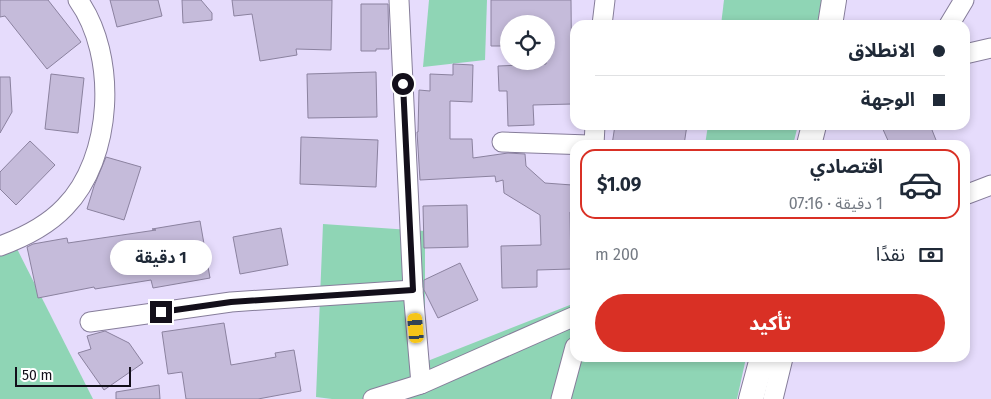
<!DOCTYPE html>
<html lang="ar">
<head>
<meta charset="utf-8">
<style>
  :root { --surface:#fff; --page:#f2f2f3; --text:#1f2937; --muted:#747a83; --line:#e0e1e3; --accent:#d93025 }
  body { margin:0; font-family:"Fira Sans","Noto Sans Arabic",sans-serif; background:var(--page); color:var(--text); direction:rtl; height:100vh; display:flex; flex-direction:column; font-size:19px; white-space:nowrap }
  * { box-sizing:border-box; margin:0 }
  p { font-size:16px; color:var(--muted) }
  .icon { flex:none; width:28px; height:28px; fill:none; stroke:currentColor; stroke-width:2; stroke-linecap:round; stroke-linejoin:round }
  .map { position:relative; flex:1; overflow:hidden; direction:ltr }
  .details { position:absolute; left:570px; top:140px; width:400px; height:222px; display:flex; flex-direction:column; background:var(--surface); border-radius:15px; box-shadow:0 2px 8px #0003; direction:rtl }
  .details>* { flex:none }
  .top-card { position:absolute; left:570px; top:20px; width:400px; height:110px; border-radius:15px; box-shadow:0 2px 8px #0003; direction:rtl; display:grid; align-content:center; height:110px; padding:0 25px; background:var(--surface) }
  .buttons { position:absolute; left:500px; top:15px; display:grid; gap:10px }
  .buttons a { display:grid; place-items:center; width:55px; height:55px; border-radius:50%; background:var(--surface); box-shadow:0 2px 8px #0003; font-size:25px }
  .scale { position:absolute; left:15px; bottom:12px; width:116px; box-sizing:border-box; padding-left:5px; border:2px solid #130f1a; border-top:0; font-size:14px; line-height:18px; white-space:nowrap; color:#130f1a; -webkit-text-stroke:4px #fff; paint-order:stroke }
  .end { position:absolute; width:22px; height:22px; margin:-11px; border:6px solid #130f1a; background:#fff; box-shadow:0 0 0 2px #fff }
  .from { border-radius:50% }
  .bubble { position:absolute; height:35px; border-radius:18px; background:var(--surface); box-shadow:0 2px 8px #0003; font-size:16px; font-weight:700; line-height:35px; text-align:center; direction:rtl }
  .car { position:absolute; width:15px; height:30px; margin:-15px -8px; border-radius:6px; box-shadow:0 0 4px 1px #0007; background:linear-gradient(#f5c518 24%,#345 0 40%,#f5c518 0 76%,#345 0 86%,#f5c518 0) }
  .top-card b { display:flex; align-items:center; gap:18px; height:48px; font-size:19px }
  .top-card b+b { border-top:1px solid var(--line) }
  .top-card i { width:12px; height:12px; background:var(--text) }
  ul { padding:9px 0 0; list-style:none }
  li { display:flex; align-items:center; gap:15px; height:70px; margin:0 10px 8px; padding:0 15px; border:2px solid var(--line); border-radius:15px }
  li div { flex:1 }
  li b { display:block; font-size:19px }
  li em { font-style:normal; font-weight:700 }
  li.on { border-color:var(--accent) }
  li>.icon { width:45px; height:45px; stroke-width:1.5 }
  .pay { display:flex; align-items:center; gap:12px; height:55px; padding:0 25px; font-size:19px }
  .pay p { margin-inline-start:auto }
  .primary-button { display:flex; gap:10px; margin-top:auto; padding:10px 25px }
  .primary-button a { flex:1; height:58px; border-radius:30px; background:var(--accent); color:#fff; font-size:20px; font-weight:700; line-height:58px; text-align:center }
  .map>svg:first-child { display:block }
</style>
</head>
<body>
<div class="map">
<svg width="991" height="399" viewBox="0 0 991 399">
  <rect width="100%" height="100%" fill="#e6dcfc"/>
  <!-- green -->
  <g fill="#8fd5b5">
    <polygon points="429,0 487,0 485,60 423,67"/>
    <polygon points="724,0 826,0 820,25 721,25"/>
    <polygon points="708,125 798,125 793,145 705,145"/>
    <polygon points="323,224 425,231 425,362 575,303 575,358 746,358 737,399 332,399 316,397"/>
    <polygon points="10,235 93,399 0,399 0,237"/>
  </g>
  <!-- building -->
  <g fill="#c5bbda" stroke="#8b829f">
    <polygon points="0,0 48,0 81,42 47,69 5,16 0,17"/>
    <polygon points="110,0 158,0 162,16 117,27"/>
    <polygon points="182,0 201,0 212,13 212,20 183,23"/>
    <polygon points="232,0 332,0 331,50 296,49 297,55 260,61 252,14 234,16"/>
    <polygon points="491,0 571,0 572,104 533,105 534,125 508,126 507,91 499,91 498,66 546,64 546,24 509,24 509,46 491,46"/>
    <polygon points="361,4 388,4 389,49 376,49 376,51 361,51"/>
    <polygon points="453,64 473,65 472,102 450,101 450,139 472,139 473,158 508,153 525,154 526,166 545,183 572,185 573,212 570,212 571,269 537,270 537,287 502,288 501,246 541,245 540,215 504,193 503,180 496,182 495,176 420,180 417,132 418,132 419,90 430,91 430,74 453,75"/>
    <polygon points="376,72 377,117 308,118 307,74"/>
    <polygon points="51,74 84,78 78,133 45,129"/>
    <polygon points="0,77 10,77 12,112 0,133"/>
    <polygon points="615,125 687,125 684,145 612,145"/>
    <polygon points="881,125 930,125 938,145 890,145"/>
    <polygon points="301,137 378,140 376,187 300,184"/>
    <polygon points="30,141 55,165 16,205 0,189 0,172"/>
    <polygon points="106,157 141,167 124,220 87,209 94,186"/>
    <polygon points="467,205 468,247 424,248 423,206"/>
    <polygon points="200,221 210,278 153,288 151,280 95,289 94,287 38,298 27,247 33,244 67,238 68,243 156,230 152,229"/>
    <polygon points="281,228 288,265 240,274 233,237"/>
    <polygon points="460,263 478,300 438,318 424,290 424,280"/>
    <polygon points="224,323 231,365 276,357 275,353 294,350 301,391 258,399 186,399 182,372 168,374 162,332"/>
    <polygon points="105,331 129,343 143,363 104,390 78,353 91,349 87,336"/>
    <polygon points="159,385 160,399 116,399 116,392"/>
  </g>
  <g fill="none" stroke-linecap="round" stroke-linejoin="round">
    <defs>
      <g id="minor">
        <polyline points="399,0 413,290 421,384"/>
        <polyline points="602,25 605,0"/>
        <polyline points="949,25 964,0"/>
        <polyline points="965,54 991,48"/>
        <polyline points="502,142 589,145"/>
        <polyline points="594,145 595,125"/>
        <polyline points="965,195 991,185"/>
        <path d="M0,246C25,237 47,226 65,207C113,158 118,56 78,0"/>
        <polyline points="90,322 231,302 413,290"/>
        <polyline points="373,399 421,384 575,316"/>
        <polyline points="561,399 575,347"/>
        <polyline points="773,399 783,358"/>
      </g>
      <g id="major">
        <polyline points="830,25 834,0"/>
        <polyline points="809,145 814,125"/>
        <polyline points="751,399 762,358"/>
      </g>
    </defs>
    <!-- minor casing -->
    <use href="#minor" stroke="#867d9a" stroke-width="21"/>
    <!-- major casing -->
    <use href="#major" stroke="#867d9a" stroke-width="26"/>
    <!-- minor -->
    <use href="#minor" stroke="#fff" stroke-width="19"/>
    <!-- major -->
    <use href="#major" stroke="#fff" stroke-width="24"/>
  </g>
  <g fill="none" stroke-linecap="round" stroke-linejoin="round">
    <!-- route -->
    <polyline stroke="#130f1a" stroke-width="6" points="161,312 231,302 413,290 403,84"/>
  </g>
</svg>
<div class="buttons">
<a><svg class="icon" aria-label="locate" viewBox="0 0 24 24"><circle cx="12" cy="12" r="6"/><path d="M12 2v4M12 18v4M2 12h4M18 12h4"/></svg></a>
</div>
<div class="scale">50 m</div>
<i class="end from" style="left:403px;top:84px"></i>
<i class="end" style="left:161px;top:312px"></i>
<div class="bubble" style="left:110px;top:240px;width:102px">1 دقيقة</div>
<i class="car" style="left:416px;top:328px;rotate:355deg"></i>
<div class="top-card">
<b><i class="from"></i>الانطلاق</b>
<b><i></i>الوجهة</b>
</div>
<section class="details">
<ul>
<li class="on"><svg class="icon" aria-label="car" viewBox="0 0 24 24"><path d="M5 17H2v-5l4-1 3-4h7l3 4 3 1v5h-3M9 17h6M6 11h13"/><circle cx="7" cy="17" r="2"/><circle cx="17" cy="17" r="2"/></svg><div><b>اقتصادي</b><p>1 دقيقة · 07:16</p></div><em>$1.09</em></li>
</ul>
<div class="pay"><svg class="icon" aria-label="cash" viewBox="0 0 24 24"><path d="M3 7h18v10H3z"/><circle cx="12" cy="12" r="2"/></svg>نقدًا<p>200 m</p></div>
<div class="primary-button"><a>تأكيد</a></div>
</section>
</div>
</body>
</html>
